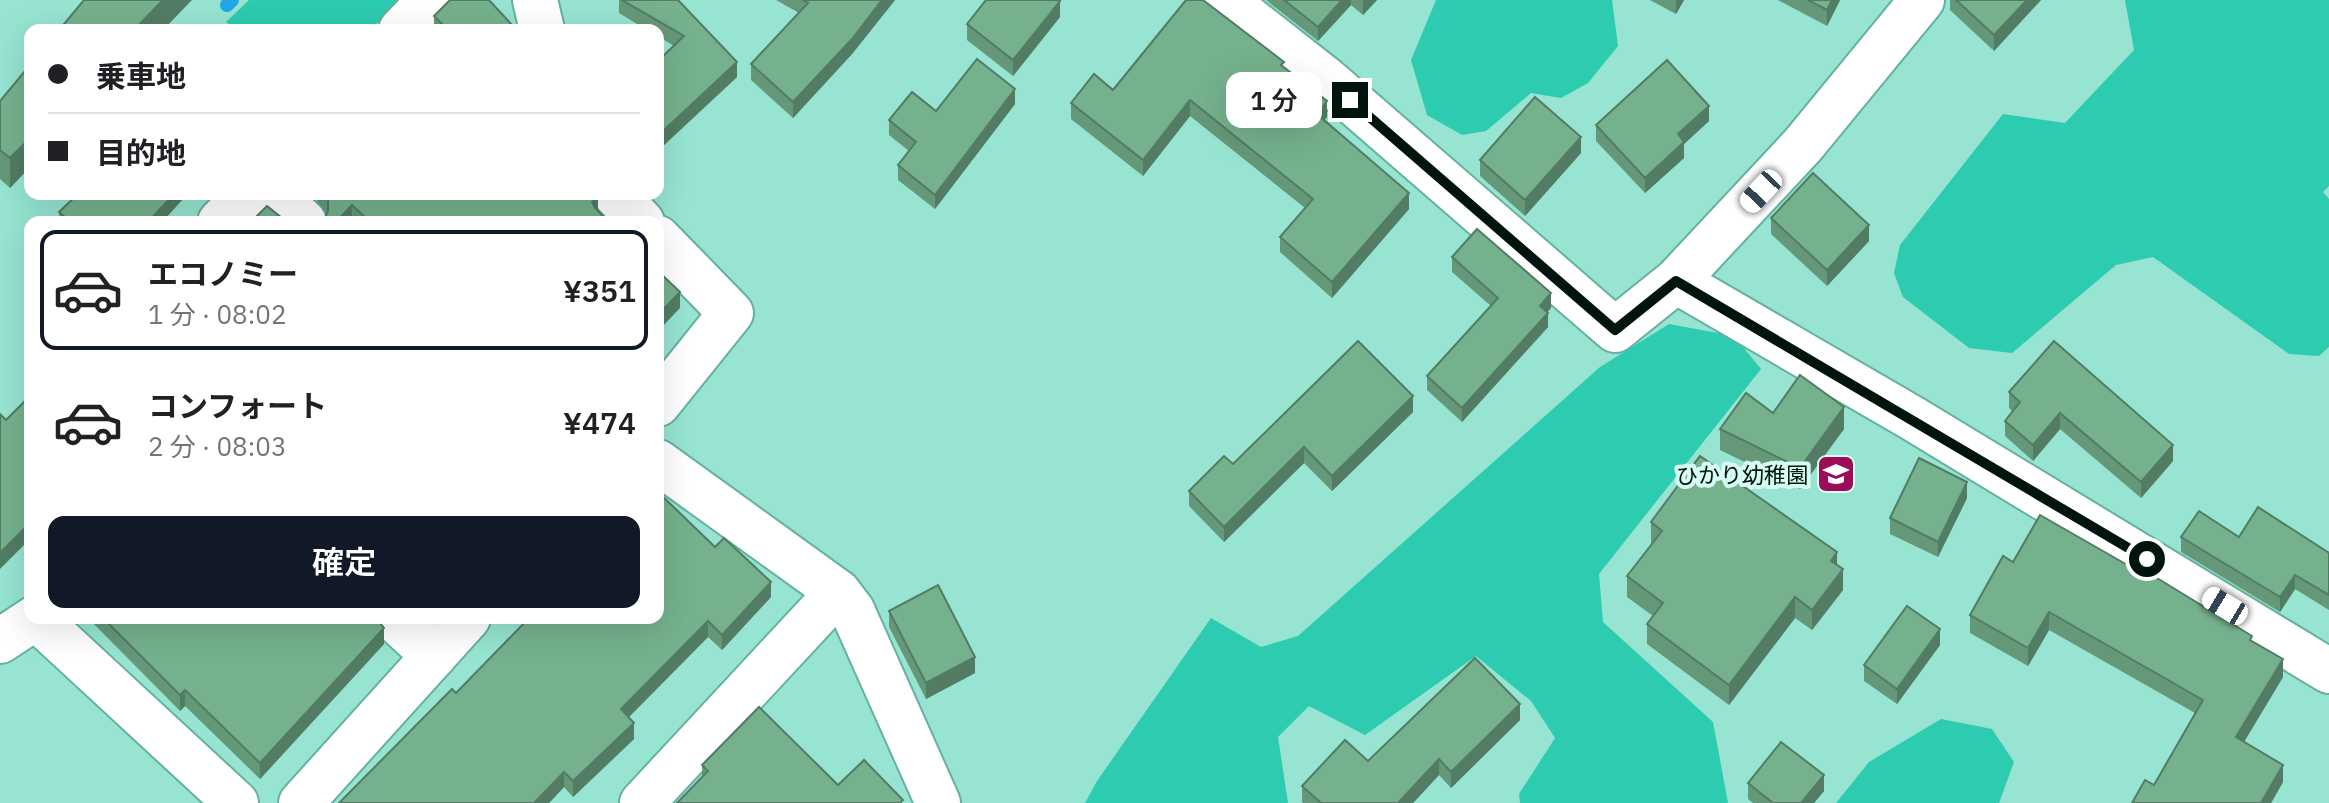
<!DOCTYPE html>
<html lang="ja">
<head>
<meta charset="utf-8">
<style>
  :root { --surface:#fff; --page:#f2f2f2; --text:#202124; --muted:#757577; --line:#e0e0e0; --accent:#111827 }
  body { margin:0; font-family:"IBM Plex Sans","Noto Sans JP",sans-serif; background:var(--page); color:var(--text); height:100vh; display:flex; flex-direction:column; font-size:30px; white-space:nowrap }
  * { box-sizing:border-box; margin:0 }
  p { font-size:26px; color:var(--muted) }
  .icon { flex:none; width:44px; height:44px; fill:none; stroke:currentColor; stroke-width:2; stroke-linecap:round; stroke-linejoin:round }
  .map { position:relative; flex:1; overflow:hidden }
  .panel { position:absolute; left:24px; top:216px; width:640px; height:408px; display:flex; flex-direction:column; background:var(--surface); border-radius:16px; box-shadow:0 8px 32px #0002 }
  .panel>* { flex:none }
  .top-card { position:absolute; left:24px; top:24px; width:640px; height:176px; border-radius:16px; box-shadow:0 8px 32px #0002; display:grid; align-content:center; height:176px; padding:0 24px; background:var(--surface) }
  .end { position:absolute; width:36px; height:36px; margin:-18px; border:10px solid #00140f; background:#fff; box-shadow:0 0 0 4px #fff }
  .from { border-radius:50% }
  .bubble { position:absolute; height:56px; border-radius:16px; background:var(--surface); box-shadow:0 8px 32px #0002; font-size:26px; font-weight:600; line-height:56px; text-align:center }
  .car { position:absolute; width:24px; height:48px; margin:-24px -12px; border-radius:10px; box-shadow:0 0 6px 2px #0007; background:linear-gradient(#fff 24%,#345 0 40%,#fff 0 76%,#345 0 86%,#fff 0) }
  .top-card b { display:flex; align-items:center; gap:28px; height:76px; font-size:30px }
  .top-card b+b { border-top:2px solid var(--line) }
  .top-card i { width:20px; height:20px; background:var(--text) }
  ul { padding:14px 0 0; list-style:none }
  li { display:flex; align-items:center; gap:24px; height:120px; margin:0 16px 12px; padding:0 8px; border:4px solid transparent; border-radius:16px }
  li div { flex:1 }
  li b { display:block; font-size:30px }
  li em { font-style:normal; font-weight:600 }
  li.on { border-color:var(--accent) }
  li>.icon { width:72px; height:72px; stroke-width:1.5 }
  .cta { display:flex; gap:16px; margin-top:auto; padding:16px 24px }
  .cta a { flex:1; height:92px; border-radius:16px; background:var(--accent); color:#fff; font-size:32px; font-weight:600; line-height:92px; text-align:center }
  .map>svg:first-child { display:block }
</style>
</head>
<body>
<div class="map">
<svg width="2329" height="803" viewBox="0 0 2329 803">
  <rect width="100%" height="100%" fill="#96e4d1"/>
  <!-- green -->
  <g fill="#2dcbaf">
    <polygon points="249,0 400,0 370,30 235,30 226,22"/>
    <polygon points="1436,0 1612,0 1618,46 1588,83 1561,98 1531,93 1486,131 1462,135 1427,115 1411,60"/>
    <polygon points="2125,0 2329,0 2329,186 2323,192 2329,199 2329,347 2319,356 2289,354 2153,257 2116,265 2012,353 1969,348 1903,297 1894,273 1900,245 2003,114 2065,123 2134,50"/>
    <polygon points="1669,324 1734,336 1761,369 1599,574 1603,622 1713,722 1728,803 1520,803 1519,794 1555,738 1531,701 1476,656 1365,735 1309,706 1278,737 1288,803 1085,803 1097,781 1211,618 1261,647 1298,636 1600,367"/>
    <polygon points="1941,719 1992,729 2014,762 1999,803 1836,803 1869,762"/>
  </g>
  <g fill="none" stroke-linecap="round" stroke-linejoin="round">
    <!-- stream -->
    <polyline stroke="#22a6e7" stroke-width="14" points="227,5 232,0"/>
    <defs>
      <g id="street">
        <polyline points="535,0 542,30"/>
        <polyline points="1225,0 1327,80 1615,330 1676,281 1803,145 1922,0"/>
        <polyline points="401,30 430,0"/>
        <polyline points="274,194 304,222"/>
        <polyline points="615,194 642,222"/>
        <polyline points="220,222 247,194"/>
        <polyline points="658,238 731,313 658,404"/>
        <polyline points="1676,281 1912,418 2329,671"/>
        <polyline points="658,462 838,592 852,610 938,803"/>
        <polyline points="36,618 236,803"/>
        <polyline points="393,618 434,656"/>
        <polyline points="0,641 35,618"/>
        <polyline points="301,803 468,618"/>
        <polyline points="642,803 838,592"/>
      </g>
    </defs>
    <!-- street casing -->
    <use href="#street" stroke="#64b1a0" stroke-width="48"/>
    <!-- street -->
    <use href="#street" stroke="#fff" stroke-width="44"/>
  </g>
  <!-- wall -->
  <g fill="#659879">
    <polygon points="619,0 678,0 737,77 663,146 663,151 658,156 658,61 674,46 658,36 658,30 647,30 619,13"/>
    <polygon points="776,0 895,0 852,54 793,118 751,80 751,64 799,13"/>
    <polygon points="1266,0 1377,0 1363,15 1351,5 1318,41"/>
    <polygon points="1650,0 1684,0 1676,14"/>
    <polygon points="1778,0 1840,0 1827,26"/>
    <polygon points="1950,0 2041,0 1994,51 1950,10"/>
    <polygon points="434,16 512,30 434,30"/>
    <polygon points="1060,17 1013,76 967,40 967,24"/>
    <polygon points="30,65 30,167 10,188 0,179 0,101"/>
    <polygon points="1284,67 1327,117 1324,120 1409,209 1332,298 1280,252 1280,237 1305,208 1190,116 1143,176 1071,119 1071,103 1113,90"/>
    <polygon points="1015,104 935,209 898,180 898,165 909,151 889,135 889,120 936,111"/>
    <polygon points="1709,121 1684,144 1684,158 1645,193 1596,141 1596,125"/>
    <polygon points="1581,153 1525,216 1480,176 1480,160"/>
    <polygon points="184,194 184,198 162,222 59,222 59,212"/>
    <polygon points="312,194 596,194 598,211 609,222 354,222 327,214"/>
    <polygon points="1771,218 1869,241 1827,286 1771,234"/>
    <polygon points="1452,257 1551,308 1547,312 1548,327 1462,422 1427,390 1427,376 1491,306 1452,272"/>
    <polygon points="2009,392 2173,461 2141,498 2060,429 2033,461 2005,436 2005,421 2012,411 2009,408"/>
    <polygon points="1413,412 1332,491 1304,463 1224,542 1189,506 1189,491 1233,464"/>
    <polygon points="1720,429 1844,429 1800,489 1720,450"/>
    <polygon points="1967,498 1938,557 1890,534 1890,518"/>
    <polygon points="1651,522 1837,565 1843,590 1812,630 1795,618 1729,705 1647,644 1647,624 1653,616 1627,597 1627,576 1652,544 1651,543"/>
    <polygon points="2181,537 2239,537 2329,553 2329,610 2295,589 2280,612 2181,552"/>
    <polygon points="715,547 771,597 722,650 708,637 629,717 634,739 573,797 564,787 549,803 339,803 456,693"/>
    <polygon points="2013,562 2252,641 2283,677 2244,742 2283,782 2271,803 2132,803 2154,785 2195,713 2049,630 2028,666 1970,633 1970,615"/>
    <polygon points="889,611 975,673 926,699 889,627"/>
    <polygon points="88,618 376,618 384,644 260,779 185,706 180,711"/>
    <polygon points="1940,645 1897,704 1864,681 1864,665"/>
    <polygon points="1520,720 1451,788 1439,775 1413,803 1303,803 1302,802 1302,786 1368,761"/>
    <polygon points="702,765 838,785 903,803 702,777"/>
    <polygon points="1748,783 1824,791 1814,803 1753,803 1748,799"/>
  </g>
  <!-- shaded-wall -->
  <g fill="#527c63">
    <polygon points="163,0 192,0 163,30 134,30"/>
    <polygon points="882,0 895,0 852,54 793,118 793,102"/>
    <polygon points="1342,0 1351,0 1351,5 1318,41 1318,27"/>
    <polygon points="1364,0 1377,0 1363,15 1363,1"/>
    <polygon points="1676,0 1684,0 1676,14"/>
    <polygon points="1832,0 1840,0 1827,26 1827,10"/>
    <polygon points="2027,0 2041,0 1994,51 1994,35"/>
    <polygon points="1060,1 1060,17 1013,76 1013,60"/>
    <polygon points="737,62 737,77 663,146 663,151 658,156 658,141 661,133"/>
    <polygon points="1015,89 1015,104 935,209 935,195"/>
    <polygon points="1190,100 1190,116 1143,176 1143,160"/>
    <polygon points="1327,101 1327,117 1317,129 1317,114"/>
    <polygon points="1709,106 1709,121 1684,144 1684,158 1645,193 1645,178 1678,134"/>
    <polygon points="1581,137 1581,153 1525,216 1525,200"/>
    <polygon points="30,138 30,167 10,188 10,158"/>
    <polygon points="1409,193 1409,209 1332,298 1332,282"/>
    <polygon points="174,194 184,194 184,198 162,222 148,222"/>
    <polygon points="598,197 598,212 592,218 592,202"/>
    <polygon points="352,205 352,221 351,222 336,222"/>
    <polygon points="1869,225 1869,241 1827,286 1827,270"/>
    <polygon points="680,292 680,308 658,331 658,315"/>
    <polygon points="1551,293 1551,308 1540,321 1540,306"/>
    <polygon points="1548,313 1548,327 1462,422 1462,408"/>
    <polygon points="1413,396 1413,412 1332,491 1332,476"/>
    <polygon points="1844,407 1844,429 1800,489 1800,468"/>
    <polygon points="2060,413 2060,429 2033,461 2033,445"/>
    <polygon points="2173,445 2173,461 2141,498 2141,482"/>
    <polygon points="1304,447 1304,463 1224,542 1224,527"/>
    <polygon points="1967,482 1967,498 1938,557 1938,542"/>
    <polygon points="30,523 30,539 0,569 0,553"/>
    <polygon points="1837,552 1837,573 1831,561"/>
    <polygon points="1843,569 1843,590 1812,630 1812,610"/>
    <polygon points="2295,575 2295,589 2280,612 2280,597"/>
    <polygon points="771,582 771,597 722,650 722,635"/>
    <polygon points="1795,597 1795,618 1729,705 1729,685"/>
    <polygon points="2049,612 2049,630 2028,666 2028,648"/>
    <polygon points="708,621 708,637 621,725 621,709"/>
    <polygon points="384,628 384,644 260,779 260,763"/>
    <polygon points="1940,629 1940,645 1897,704 1897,689"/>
    <polygon points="975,657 975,673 926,699 926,683"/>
    <polygon points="2283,659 2283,677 2236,755 2236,737"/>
    <polygon points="185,690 185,706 180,711 180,695"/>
    <polygon points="1520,704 1520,720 1451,788 1451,772"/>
    <polygon points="634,723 634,739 573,797 573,781"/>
    <polygon points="1439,759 1439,775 1413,803 1398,803"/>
    <polygon points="2283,765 2283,782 2271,803 2261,803"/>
    <polygon points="564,772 564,787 549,803 534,803"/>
    <polygon points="1824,775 1824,791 1814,803 1801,803"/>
  </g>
  <!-- building -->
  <g fill="#75b18d" stroke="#527c63" stroke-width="2">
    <polygon points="84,0 163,0 134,30 59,30"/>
    <polygon points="450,0 489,0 512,25 507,30 448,30 434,16"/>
    <polygon points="622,0 678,0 737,62 661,133 663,136 658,141 658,61 684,36"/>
    <polygon points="803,0 882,0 852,39 793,102 751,64 808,3"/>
    <polygon points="986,0 1058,0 1060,1 1013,60 967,24"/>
    <polygon points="1186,0 1203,0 1284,62 1281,65 1327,101 1317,114 1409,193 1332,282 1280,237 1313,199 1190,100 1143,160 1071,103 1094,74 1113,90"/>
    <polygon points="1284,0 1342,0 1318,27"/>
    <polygon points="1808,0 1832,0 1827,10"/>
    <polygon points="1956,0 2027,0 1994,35"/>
    <polygon points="977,59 1015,89 935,195 898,165 916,142 889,120 912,92 936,111"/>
    <polygon points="1667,60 1709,106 1678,134 1684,142 1645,178 1596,125"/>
    <polygon points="30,65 30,138 10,158 0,150 0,101"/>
    <polygon points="1535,97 1581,137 1525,200 1480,160"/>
    <polygon points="1813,173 1869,225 1827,270 1771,218"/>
    <polygon points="78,194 174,194 148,222 71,222 59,212"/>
    <polygon points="324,194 596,194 598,197 592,202 595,208 609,222 370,222 352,205 336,222 323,222 328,211 328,199"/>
    <polygon points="267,206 287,222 251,222"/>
    <polygon points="1477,229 1551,293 1540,306 1548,313 1462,408 1427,376 1498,298 1452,257"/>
    <polygon points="658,271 680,292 658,315"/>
    <polygon points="1358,341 1413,396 1332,476 1304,447 1224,527 1189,491 1224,456 1233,464"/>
    <polygon points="2054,341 2173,445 2141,482 2060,413 2033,445 2005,421 2020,402 2009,392"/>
    <polygon points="1800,375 1844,407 1800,468 1720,429 1746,393 1773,413"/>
    <polygon points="30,396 30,523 0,553 0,414 6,420"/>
    <polygon points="1700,456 1837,552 1831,561 1843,569 1812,610 1795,597 1729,685 1647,624 1663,603 1627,576 1662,531 1651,522"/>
    <polygon points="1919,458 1967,482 1938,542 1890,518"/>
    <polygon points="658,492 715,547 724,538 771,582 722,635 708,621 621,709 634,723 573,781 564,772 534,803 339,803 452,689 456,693 529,618 658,618"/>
    <polygon points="2258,507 2329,553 2329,595 2295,575 2280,597 2181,537 2199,511 2239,537"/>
    <polygon points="2040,515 2150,578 2152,575 2252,636 2250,640 2283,659 2236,737 2283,765 2261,803 2132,803 2145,780 2154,785 2203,700 2049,612 2028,648 1970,615 2003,556 2013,562"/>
    <polygon points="938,585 975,657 926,683 889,611"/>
    <polygon points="1907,606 1940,629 1897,689 1864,665"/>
    <polygon points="103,618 376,618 384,628 260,763 185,690 180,695"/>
    <polygon points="1475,658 1520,704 1451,772 1439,759 1398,803 1321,803 1302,786 1345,740 1368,761"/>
    <polygon points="759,707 838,785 864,760 903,800 900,803 677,803 708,771 702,765"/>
    <polygon points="1781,742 1824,775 1801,803 1773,803 1748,783"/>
  </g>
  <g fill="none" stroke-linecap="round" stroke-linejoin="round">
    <!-- route -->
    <polyline stroke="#00140f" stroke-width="10" points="1350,100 1615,330 1676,281 2147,559"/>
  </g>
  <!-- icons -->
  <defs>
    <symbol id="school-square" viewBox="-11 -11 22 22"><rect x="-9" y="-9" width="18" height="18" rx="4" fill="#9d0c58" stroke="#d7fdf3"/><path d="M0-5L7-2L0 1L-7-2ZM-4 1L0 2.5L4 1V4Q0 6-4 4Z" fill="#fff"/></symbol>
  </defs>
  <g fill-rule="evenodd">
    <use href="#school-square" x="1814" y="452" width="44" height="44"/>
  </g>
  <g text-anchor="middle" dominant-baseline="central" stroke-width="8" stroke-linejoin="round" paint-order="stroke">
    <!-- poi labels -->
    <g font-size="22" fill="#00140f" stroke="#d7fdf3" text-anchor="end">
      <text x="1808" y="474">ひかり幼稚園</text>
    </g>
  </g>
</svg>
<i class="end from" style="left:2147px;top:559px"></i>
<i class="end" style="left:1350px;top:100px"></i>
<div class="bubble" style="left:1226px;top:72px;width:96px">1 分</div>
<i class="car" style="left:1761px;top:191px;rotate:223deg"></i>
<i class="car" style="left:2225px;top:606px;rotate:301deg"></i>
<div class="top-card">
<b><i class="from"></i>乗車地</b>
<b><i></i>目的地</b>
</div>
<section class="panel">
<ul>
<li class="on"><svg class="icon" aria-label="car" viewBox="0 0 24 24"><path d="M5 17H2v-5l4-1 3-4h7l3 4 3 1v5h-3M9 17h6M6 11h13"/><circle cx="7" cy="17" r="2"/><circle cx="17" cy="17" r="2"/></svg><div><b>エコノミー</b><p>1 分 · 08:02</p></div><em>¥351</em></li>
<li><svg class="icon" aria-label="car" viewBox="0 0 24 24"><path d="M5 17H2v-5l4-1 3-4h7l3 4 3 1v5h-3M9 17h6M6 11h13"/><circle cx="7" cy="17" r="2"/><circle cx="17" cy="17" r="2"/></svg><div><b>コンフォート</b><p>2 分 · 08:03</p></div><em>¥474</em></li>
</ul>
<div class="cta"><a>確定</a></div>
</section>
</div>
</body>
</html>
